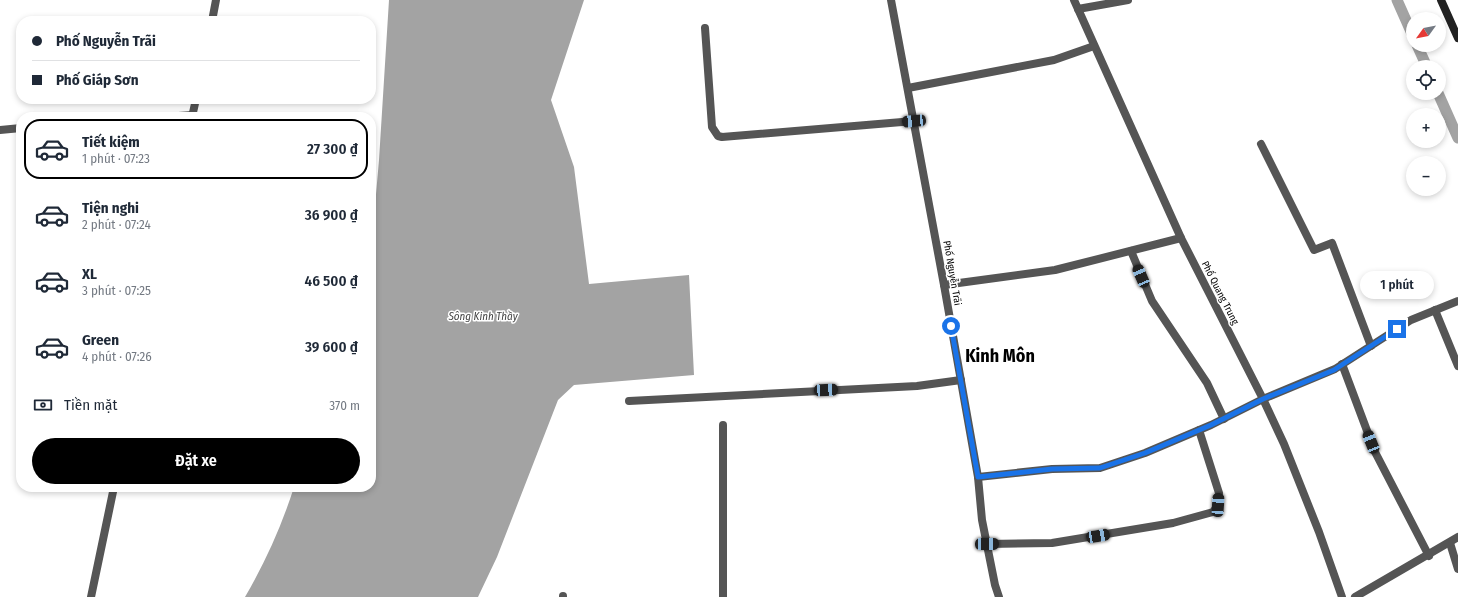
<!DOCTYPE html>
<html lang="vi">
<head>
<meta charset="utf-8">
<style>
  :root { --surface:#fff; --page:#f6f6f7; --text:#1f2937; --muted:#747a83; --line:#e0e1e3; --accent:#000 }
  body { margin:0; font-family:"Fira Sans Condensed",sans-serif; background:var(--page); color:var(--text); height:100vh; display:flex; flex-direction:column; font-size:15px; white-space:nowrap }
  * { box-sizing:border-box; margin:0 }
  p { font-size:13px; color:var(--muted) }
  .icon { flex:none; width:22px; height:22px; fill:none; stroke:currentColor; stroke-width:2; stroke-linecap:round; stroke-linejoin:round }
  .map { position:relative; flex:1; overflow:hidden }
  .sheet { position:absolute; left:16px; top:112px; width:360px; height:380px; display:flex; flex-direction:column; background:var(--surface); border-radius:16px; box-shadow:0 2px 6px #0003 }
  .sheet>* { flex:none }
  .hud { position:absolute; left:16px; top:16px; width:360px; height:88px; border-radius:16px; box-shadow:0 2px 6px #0003; display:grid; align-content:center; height:88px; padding:0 16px; background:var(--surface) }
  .needle { width:26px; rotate:237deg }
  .fabs { position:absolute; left:1406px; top:12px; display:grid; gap:8px }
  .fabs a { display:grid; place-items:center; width:40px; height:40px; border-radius:50%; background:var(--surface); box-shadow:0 2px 6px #0003; font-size:20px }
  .end { position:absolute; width:18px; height:18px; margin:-9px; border:5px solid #1a73e8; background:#fff; box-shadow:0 0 0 2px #fff }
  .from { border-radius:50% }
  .bubble { position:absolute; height:28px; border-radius:14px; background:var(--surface); box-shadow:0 2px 6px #0003; font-size:13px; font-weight:600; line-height:28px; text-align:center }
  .car { position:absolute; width:12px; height:24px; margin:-12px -6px; border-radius:5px; box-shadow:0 0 3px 1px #0007; background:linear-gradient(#222 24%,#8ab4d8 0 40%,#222 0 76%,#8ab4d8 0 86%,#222 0) }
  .hud b { display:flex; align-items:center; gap:14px; height:38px; font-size:15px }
  .hud b+b { border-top:1px solid var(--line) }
  .hud i { width:10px; height:10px; background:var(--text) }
  ul { padding:7px 0 0; list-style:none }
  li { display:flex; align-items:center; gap:12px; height:60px; margin:0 8px 6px; padding:0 8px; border:2px solid transparent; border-radius:16px }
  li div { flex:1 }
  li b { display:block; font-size:15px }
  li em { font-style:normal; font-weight:600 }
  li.current { border-color:var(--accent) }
  li>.icon { width:36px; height:36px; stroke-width:1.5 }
  .pay { display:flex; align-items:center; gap:10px; height:44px; padding:0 16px; font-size:15px }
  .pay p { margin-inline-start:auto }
  .action { display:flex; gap:8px; margin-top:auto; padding:8px 16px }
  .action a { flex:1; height:46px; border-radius:24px; background:var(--accent); color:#fff; font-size:16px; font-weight:600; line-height:46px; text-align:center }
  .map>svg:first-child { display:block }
</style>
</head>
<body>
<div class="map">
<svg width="1458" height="597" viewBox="0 0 1458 597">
  <rect width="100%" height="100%" fill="#fff"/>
  <!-- water -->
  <path fill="#a3a3a3" d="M389,0H584L551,100L574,167L589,284L689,275L694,375L574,385L558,400L497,557L478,597H245C265,563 282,525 294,487H371V251L379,160Z"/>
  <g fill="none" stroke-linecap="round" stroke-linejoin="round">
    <!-- canal -->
    <g stroke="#a3a3a3" stroke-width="11">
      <polyline points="1397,0 1413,36"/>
      <polyline points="1417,45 1427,67"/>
      <polyline points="1438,93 1458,138"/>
    </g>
    <!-- minor -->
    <g stroke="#555" stroke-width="8">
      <polyline points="891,0 944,285 978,477 982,520 995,585 999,597"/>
      <polyline points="1074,0 1181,238 1263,399 1284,444 1319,532 1342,597"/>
      <polyline points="1078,9 1128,0"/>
      <polyline points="705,28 712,127 718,136 722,137 914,121"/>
      <polyline points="908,88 1054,60 1094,46"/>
      <polyline points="164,117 193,115"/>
      <polyline points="0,130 21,128"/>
      <polyline points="1261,144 1314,250 1332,243 1371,346"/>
      <polyline points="1131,251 1152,301 1207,383 1224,419"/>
      <polyline points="944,285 1055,270 1181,238"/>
      <polyline points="1435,310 1458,366"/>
      <polyline points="1342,364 1375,452 1429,556"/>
      <polyline points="629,401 917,386 961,380"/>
      <polyline points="723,425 723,597"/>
      <polyline points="978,477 1052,469 1100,468 1145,453 1211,425 1263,399"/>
      <polyline points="1450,543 1458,569"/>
      <polyline points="987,544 1052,543 1173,523 1213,512 1218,505 1219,493 1199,430"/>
      <polyline points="563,597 563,596"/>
      <polyline points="1355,597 1458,537"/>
    </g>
    <!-- tertiary -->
    <g stroke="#555" stroke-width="8">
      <polyline points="212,21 216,0"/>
      <polyline points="192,117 196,99"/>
      <polyline points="1263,399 1335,369 1411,320 1458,301"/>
      <polyline points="91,597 114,487"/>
    </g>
    <!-- secondary -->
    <polyline stroke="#222" stroke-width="8" points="1441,0 1458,38"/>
  </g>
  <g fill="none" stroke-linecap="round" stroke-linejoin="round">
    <!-- route -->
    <polyline stroke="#1a73e8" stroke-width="5" points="951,326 978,477 1052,469 1100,468 1145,453 1211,425 1263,399 1334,370 1397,329"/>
  </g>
  <g text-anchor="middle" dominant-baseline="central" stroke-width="3" stroke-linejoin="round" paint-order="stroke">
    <!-- street labels -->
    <g font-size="10" fill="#000" stroke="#fff">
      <text transform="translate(952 273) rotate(80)">Phố Nguyễn Trãi</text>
      <text transform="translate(1220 293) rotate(63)">Phố Quang Trung</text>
    </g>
    <!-- water labels -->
    <g font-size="11" font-style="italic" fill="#444" stroke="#fff">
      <text x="483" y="316">Sông Kinh Thầy</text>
    </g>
    <!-- town labels -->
    <g font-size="18" font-weight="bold" fill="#000" stroke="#fff">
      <text x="1000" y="356">Kinh Môn</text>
    </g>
  </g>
</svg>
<div class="fabs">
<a><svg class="needle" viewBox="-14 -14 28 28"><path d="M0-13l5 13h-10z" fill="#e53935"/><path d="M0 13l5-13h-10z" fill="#747a83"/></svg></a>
<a><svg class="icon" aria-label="locate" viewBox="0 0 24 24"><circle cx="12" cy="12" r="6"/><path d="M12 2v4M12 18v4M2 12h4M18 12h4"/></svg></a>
<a>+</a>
<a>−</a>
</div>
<i class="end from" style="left:951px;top:326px"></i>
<i class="end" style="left:1397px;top:329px"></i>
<div class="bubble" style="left:1360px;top:271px;width:74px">1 phút</div>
<i class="car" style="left:914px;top:121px;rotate:265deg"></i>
<i class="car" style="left:1141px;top:276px;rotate:337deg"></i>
<i class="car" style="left:826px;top:390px;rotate:87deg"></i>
<i class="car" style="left:1371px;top:442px;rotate:338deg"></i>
<i class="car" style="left:1218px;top:505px;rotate:3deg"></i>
<i class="car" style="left:1098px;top:536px;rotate:80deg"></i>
<i class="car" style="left:987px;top:544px;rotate:89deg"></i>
<div class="hud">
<b><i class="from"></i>Phố Nguyễn Trãi</b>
<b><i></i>Phố Giáp Sơn</b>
</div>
<section class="sheet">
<ul>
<li class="current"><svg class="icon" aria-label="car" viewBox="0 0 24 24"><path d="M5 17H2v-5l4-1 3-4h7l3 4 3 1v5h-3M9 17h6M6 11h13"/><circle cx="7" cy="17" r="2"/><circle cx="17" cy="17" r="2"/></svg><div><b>Tiết kiệm</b><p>1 phút · 07:23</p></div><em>27 300 ₫</em></li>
<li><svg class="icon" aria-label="car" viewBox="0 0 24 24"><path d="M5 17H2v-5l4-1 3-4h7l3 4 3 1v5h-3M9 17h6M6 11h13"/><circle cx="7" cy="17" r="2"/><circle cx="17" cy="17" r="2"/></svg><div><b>Tiện nghi</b><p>2 phút · 07:24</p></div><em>36 900 ₫</em></li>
<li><svg class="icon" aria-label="car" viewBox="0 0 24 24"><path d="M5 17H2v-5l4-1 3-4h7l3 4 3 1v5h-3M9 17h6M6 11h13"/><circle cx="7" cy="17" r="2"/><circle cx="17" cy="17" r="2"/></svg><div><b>XL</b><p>3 phút · 07:25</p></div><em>46 500 ₫</em></li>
<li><svg class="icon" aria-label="car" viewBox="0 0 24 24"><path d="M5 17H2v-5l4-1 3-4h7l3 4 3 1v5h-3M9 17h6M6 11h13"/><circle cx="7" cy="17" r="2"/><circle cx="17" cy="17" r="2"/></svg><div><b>Green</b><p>4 phút · 07:26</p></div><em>39 600 ₫</em></li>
</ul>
<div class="pay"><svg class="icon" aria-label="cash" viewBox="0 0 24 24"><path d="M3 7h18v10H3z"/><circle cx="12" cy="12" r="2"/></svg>Tiền mặt<p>370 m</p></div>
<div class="action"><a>Đặt xe</a></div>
</section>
</div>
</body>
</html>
